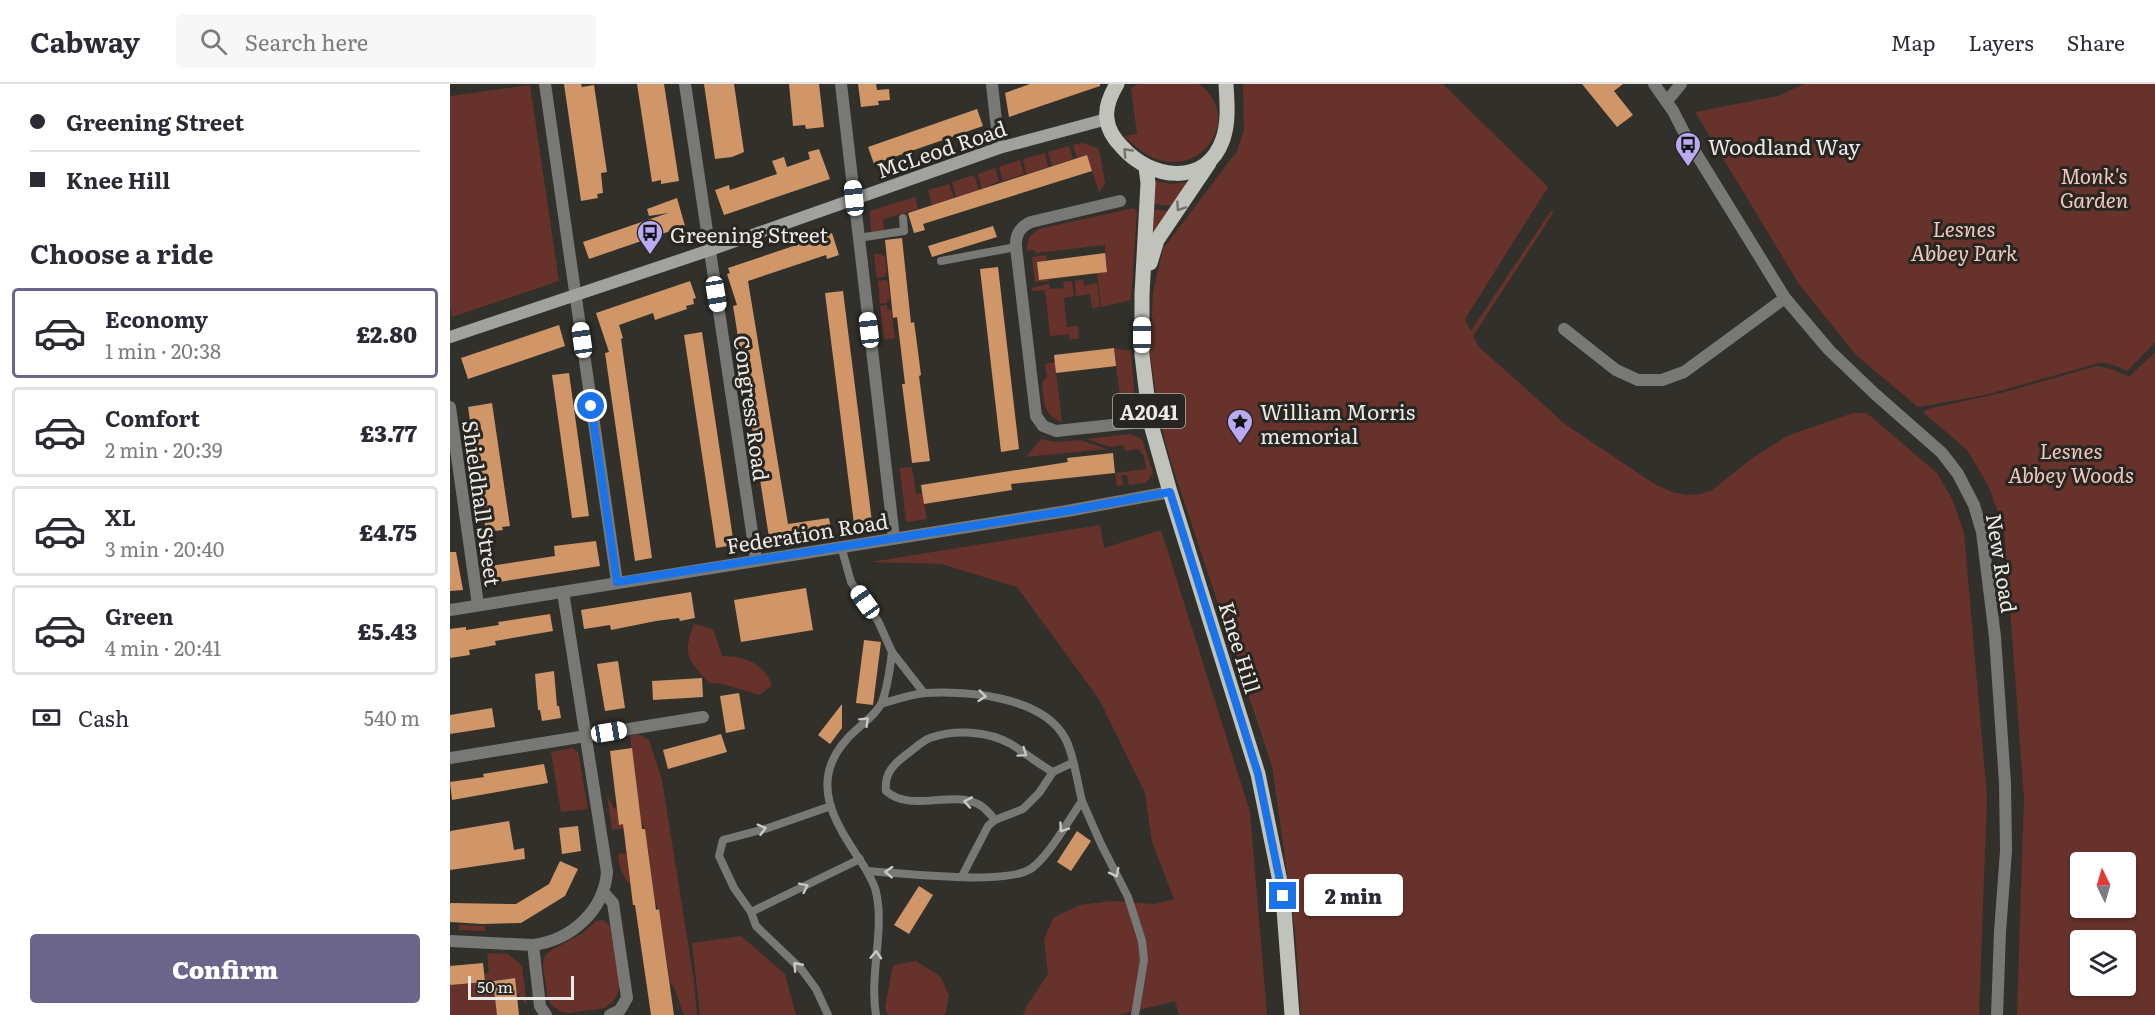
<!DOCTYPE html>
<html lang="en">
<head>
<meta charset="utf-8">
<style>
  :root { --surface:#fff; --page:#f7f7f7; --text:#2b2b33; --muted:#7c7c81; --line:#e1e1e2; --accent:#6b648b }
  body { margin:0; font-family:Literata,serif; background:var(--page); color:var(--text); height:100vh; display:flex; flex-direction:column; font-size:22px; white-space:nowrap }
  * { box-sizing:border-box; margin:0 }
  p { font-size:20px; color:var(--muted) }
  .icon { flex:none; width:33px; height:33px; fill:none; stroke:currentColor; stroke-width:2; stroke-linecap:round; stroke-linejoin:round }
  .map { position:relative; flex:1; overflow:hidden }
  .sheet { display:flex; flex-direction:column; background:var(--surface); width:450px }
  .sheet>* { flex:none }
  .guide { display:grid; align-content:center; height:132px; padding:0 30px; background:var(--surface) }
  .needle { width:39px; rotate:355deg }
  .buttons { position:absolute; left:1620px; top:768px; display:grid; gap:12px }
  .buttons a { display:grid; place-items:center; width:66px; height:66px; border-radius:6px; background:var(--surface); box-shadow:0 2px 4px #0004; font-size:30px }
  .scale { position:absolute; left:18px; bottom:15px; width:106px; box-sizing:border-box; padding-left:6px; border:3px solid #eceae6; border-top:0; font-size:16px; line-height:21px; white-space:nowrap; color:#eceae6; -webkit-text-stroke:4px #282620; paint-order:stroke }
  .end { position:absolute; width:27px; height:27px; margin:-14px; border:8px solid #1a73e8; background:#fff; box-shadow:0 0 0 3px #fff }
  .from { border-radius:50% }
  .bubble { position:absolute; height:42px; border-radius:6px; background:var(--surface); box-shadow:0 2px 4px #0004; font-size:20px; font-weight:800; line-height:42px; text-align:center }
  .car { position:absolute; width:18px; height:36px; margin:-18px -9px; border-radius:8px; box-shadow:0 0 4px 2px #0007; background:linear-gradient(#fff 24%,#345 0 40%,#fff 0 76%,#345 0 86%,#fff 0) }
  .guide b { display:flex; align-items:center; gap:21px; height:57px; font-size:22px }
  .guide b+b { border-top:2px solid var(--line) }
  .guide i { width:15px; height:15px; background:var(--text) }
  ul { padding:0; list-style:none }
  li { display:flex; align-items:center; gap:18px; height:90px; margin:0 12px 9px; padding:0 18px; border:3px solid var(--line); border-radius:6px }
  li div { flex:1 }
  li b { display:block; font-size:22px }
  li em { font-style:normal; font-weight:800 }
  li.current { border-color:var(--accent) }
  li>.icon { width:54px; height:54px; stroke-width:1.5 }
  h2 { padding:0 30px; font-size:27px; line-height:72px }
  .pay { display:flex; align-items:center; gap:15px; height:66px; padding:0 30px; font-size:22px }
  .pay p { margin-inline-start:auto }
  .action { display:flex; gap:12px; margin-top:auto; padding:12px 30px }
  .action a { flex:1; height:69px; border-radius:6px; background:var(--accent); color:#fff; font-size:24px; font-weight:800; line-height:69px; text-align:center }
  header { display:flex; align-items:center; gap:36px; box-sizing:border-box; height:84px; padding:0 30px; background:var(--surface); border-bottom:2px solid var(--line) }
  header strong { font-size:28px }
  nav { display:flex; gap:33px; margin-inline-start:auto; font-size:21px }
  .search { width:420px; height:54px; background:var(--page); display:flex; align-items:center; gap:15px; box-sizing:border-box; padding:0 21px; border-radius:6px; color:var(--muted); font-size:22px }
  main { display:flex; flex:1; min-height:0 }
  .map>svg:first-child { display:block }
</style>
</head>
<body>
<header>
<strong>Cabway</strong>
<div class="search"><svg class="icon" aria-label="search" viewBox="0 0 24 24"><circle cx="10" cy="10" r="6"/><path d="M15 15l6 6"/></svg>Search here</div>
<nav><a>Map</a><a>Layers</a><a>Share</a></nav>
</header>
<main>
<section class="sheet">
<div class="guide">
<b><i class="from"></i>Greening Street</b>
<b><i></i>Knee Hill</b>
</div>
<h2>Choose a ride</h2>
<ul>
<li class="current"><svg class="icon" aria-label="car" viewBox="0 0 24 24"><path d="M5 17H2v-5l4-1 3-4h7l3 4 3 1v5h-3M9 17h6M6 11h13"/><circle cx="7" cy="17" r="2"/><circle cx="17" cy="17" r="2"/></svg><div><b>Economy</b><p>1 min · 20:38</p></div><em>£2.80</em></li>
<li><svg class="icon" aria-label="car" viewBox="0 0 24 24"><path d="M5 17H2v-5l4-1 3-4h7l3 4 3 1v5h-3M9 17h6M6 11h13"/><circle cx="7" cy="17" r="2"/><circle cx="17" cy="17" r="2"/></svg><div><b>Comfort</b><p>2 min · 20:39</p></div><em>£3.77</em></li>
<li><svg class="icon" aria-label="car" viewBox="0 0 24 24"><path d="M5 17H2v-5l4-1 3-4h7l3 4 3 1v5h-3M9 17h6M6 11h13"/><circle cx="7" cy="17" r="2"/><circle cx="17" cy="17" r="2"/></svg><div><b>XL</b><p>3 min · 20:40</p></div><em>£4.75</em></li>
<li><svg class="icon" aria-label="car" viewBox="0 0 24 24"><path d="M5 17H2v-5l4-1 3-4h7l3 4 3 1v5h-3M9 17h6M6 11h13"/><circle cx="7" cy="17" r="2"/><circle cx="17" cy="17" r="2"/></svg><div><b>Green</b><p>4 min · 20:41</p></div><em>£5.43</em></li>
</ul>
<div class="pay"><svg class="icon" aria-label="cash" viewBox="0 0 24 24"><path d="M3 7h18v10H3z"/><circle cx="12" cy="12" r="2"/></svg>Cash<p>540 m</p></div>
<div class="action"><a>Confirm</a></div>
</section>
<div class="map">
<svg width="1705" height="931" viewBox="0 0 1705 931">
  <rect width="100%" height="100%" fill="#32302a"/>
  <!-- green -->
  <g fill="#67322c" fill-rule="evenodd">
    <path d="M688,0H749C802,40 734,119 675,52L687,50L681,4Z"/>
    <polygon points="793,0 993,0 1098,103 1015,235 1021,247 1100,128 1104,128 1023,252 1029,263 1115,340 1203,399 1222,408 1238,411 1251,410 1262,406 1304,373 1337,352 1403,329 1417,329 1487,389 1503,417 1514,449 1537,713 1529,931 851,931 845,846 822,682 721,378 710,338 700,270 703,208 713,165 787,67 794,46"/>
    <path d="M1354,0H1705V259L1677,287C1666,282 1653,275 1642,281L1535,311L1468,323L1406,271L1349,200L1245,28L1328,12Z"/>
    <polygon points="80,1 109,197 2,233 0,222 0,12"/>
    <polygon points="633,59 649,65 655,99 649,108 637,71 627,74 623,61"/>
    <polygon points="619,62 623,75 602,82 598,68"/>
    <polygon points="595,69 598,83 576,90 573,75"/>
    <polygon points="570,76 574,90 553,97 549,83"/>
    <polygon points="545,84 549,97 532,105 528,90"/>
    <polygon points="524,91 529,106 506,113 502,98"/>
    <polygon points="705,97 721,100 737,98 723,122 703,120"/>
    <polygon points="499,100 504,114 482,121 478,106"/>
    <polygon points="465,113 468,125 433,135 434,146 421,148 420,127"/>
    <polygon points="684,124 687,127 681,216 651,223 647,189 655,169 655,161 586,169 584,166 576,167 579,153 589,145"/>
    <polygon points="702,125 719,127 703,149 699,149"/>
    <polygon points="424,170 432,170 432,172 435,172 437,189 435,190 435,193 427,194"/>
    <polygon points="596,171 597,176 587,178 589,196 599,195 599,197 585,198 582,173"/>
    <polygon points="633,195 634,201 647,199 650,223 642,224 640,210 626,212 625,197"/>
    <polygon points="435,196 438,198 440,215 437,216 437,219 430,220 428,197"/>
    <polygon points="622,197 624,212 614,214 617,243 628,242 629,254 620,256 619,250 600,252 595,206 582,207 582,204 599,200 600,205 614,204 613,198"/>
    <polygon points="437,221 437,225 441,225 445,254 434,256 430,222"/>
    <polygon points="664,264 681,267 685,320 672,329"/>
    <path d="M1705,268V931H1567L1574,713L1554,444L1538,401L1517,366L1473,328L1478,325L1555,308L1647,282L1662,285L1679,293ZM1676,778V824H1630V778ZM1676,856V902H1630V856Z"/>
    <path d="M605,278L612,338C593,332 594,316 592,299L597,293L595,280Z"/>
    <polygon points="680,350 692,355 703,389 696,399 679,401 677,391 671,391 673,400 667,403 665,389 696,385 694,372 688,365 675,367 674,361 660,363 637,355"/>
    <polygon points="591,355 605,358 630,356 657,365 576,373"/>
    <polygon points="459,383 462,384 466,410 472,409 477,435 458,438 456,437 450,384"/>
    <polygon points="650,441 654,464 711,446 800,728 817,931 729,931 725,917 669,931 573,931 578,920 598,890 594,856 603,834 629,821 662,817 705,820 724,815 702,758 695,709 649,615 567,503 491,480 421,478"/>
    <path d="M244,540L263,545L272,572C294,572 315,579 322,602L309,611L273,600L259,599C238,575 232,572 244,540Z"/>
    <polygon points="188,650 199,656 212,696 244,897 247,931 234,931 224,904 220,898 209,825 205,818 195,745 191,738 180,652"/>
    <polygon points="122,664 128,668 138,725 111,728 101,668"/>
    <polygon points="157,711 164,724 167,725 169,740 178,740 175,744 162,746"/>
    <polygon points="176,769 180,798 178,799 170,784 168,770"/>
    <polygon points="153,836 160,842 170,903 165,915 155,924 119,929 112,928 101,921 98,915 93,882 94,873 100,867 133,849 146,837"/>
    <polygon points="9,841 35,842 35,847 9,846"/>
    <polygon points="291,852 335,890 346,931 250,931 242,859"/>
    <polygon points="37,869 58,870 72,882 77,921 66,908 64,894 43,897 47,931 0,931 0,901 35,898 34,890 39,889"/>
    <polygon points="466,877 491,893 499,912 495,931 438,931 435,924 443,881"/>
  </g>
  <!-- building -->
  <g fill="#d09668">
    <polygon points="114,0 131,0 132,3 144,1 157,88 151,89 153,109 147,110 148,114 131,117"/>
    <polygon points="187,0 214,0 229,97 211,100 211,96 202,98"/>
    <polygon points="254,0 284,0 294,68 282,73 265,75"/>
    <polygon points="339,0 369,0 374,43 356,45 355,41 343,42"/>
    <polygon points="408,0 426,0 427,6 439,5 440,16 428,17 429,21 411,23"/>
    <polygon points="580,0 650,0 650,2 559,33 555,9"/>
    <polygon points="1132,0 1173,0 1164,7 1183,31 1167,43"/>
    <polygon points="527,25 533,42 424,80 418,63"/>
    <polygon points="369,65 380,95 274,131 265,106 279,101 280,106 327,90 322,77 334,73 337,83 360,75 358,68"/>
    <polygon points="637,71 642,87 473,140 475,146 464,149 458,129"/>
    <polygon points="227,114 235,142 139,175 133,158 218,129 199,132 197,125"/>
    <polygon points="543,142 547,153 482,173 478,162"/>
    <polygon points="382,149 389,171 377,175 376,171 298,197 338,440 379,434 382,451 320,460 285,234 283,222 287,221 277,190 280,189 278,184"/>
    <polygon points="452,154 461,239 464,238 466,252 471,291 469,292 480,377 462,379 452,300 455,300 447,233 443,234 435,156"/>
    <polygon points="655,169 657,188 589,196 587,178"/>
    <polygon points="548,183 569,365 551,368 530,185"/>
    <polygon points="240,197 246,214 243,215 244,220 236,222 237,225 205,236 203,229 169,241 173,254 171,255 202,474 185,477 155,269 159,268 146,229"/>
    <polygon points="393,207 422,438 404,440 375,209"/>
    <polygon points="109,241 115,262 18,295 11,274"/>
    <polygon points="252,248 284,461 266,464 234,251"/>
    <polygon points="664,264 666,282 606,289 604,271"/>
    <polygon points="119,289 139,432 122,434 102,291"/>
    <polygon points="42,319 60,442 52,443 53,446 36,448 18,323"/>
    <polygon points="663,369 665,389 561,400 562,406 474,420 471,401 618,378 617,374"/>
    <polygon points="146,457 150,482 43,499 40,482 105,472 104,462"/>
    <polygon points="0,468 6,468 13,506 0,507"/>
    <polygon points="356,504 363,546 291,558 284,516"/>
    <polygon points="241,508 245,534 230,537 229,534 206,537 161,546 160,541 134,545 131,526"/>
    <polygon points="100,530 103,547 45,557 46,561 19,566 20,571 0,574 0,545 16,543 16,546 49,541 48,538"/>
    <polygon points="414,556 431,558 423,621 406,619"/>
    <polygon points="168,577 175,624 155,627 147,580"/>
    <polygon points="104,587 107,622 109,622 111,634 92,637 90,626 88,626 85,590"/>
    <polygon points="252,594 253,613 203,616 202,597"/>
    <polygon points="289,609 295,645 276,649 270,612"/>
    <polygon points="392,620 392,644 380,660 368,651"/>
    <polygon points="42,624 45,643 0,650 0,631"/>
    <polygon points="271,650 277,668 218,685 213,666"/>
    <polygon points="182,664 192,745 195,745 206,826 209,825 224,931 201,931 185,821 183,821 173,740 169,741 160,667"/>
    <polygon points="94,680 98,699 2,716 0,698 34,693 33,690"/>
    <polygon points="59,737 64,766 74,764 75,775 0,786 0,747"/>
    <polygon points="128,742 131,767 112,770 109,744"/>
    <polygon points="627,747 641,757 621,787 607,778"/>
    <polygon points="110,777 128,785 115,812 71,839 32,840 0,838 0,819 66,820 99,800"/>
    <polygon points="469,802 483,811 459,850 444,841"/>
    <polygon points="33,879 35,898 0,901 0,882"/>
    <polygon points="65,894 69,931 47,931 43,897"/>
  </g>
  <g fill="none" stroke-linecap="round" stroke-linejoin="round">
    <!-- lane -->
    <g stroke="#787976" stroke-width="8">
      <polyline points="408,154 454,147 453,134"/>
      <polyline points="491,177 566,163"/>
      <polyline points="391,462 401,498 428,537 442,568"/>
      <path d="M431,620C445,616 461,610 476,609C518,607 592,612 615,654C624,670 627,698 632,717C618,737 601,769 582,784C558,802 452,789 417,787C389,744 355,701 397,655C407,643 426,632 432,618C438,602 440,584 442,568L474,609"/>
      <polyline points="632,717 651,760 678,813 692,857 694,876 685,931"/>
      <polyline points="545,736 573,725 589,709 603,688"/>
      <path d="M417,787C420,794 425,801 426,808C435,845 419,892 426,931"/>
      <path d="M512,792L538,742L545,736C540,730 535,723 528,720C500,706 461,729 436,707C434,689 444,680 457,670C464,665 472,657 480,654C504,645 538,647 561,660C575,669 588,680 603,688L622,679"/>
      <polyline points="301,828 410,775"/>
      <polyline points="378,931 366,905 352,886 306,842 301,828 284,804 269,772 273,756 318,744 381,722"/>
    </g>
    <!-- street -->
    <g stroke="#787976" stroke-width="12">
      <polyline points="95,0 167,498"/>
      <polyline points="235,0 306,475"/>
      <polyline points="391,0 444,454"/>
      <polyline points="542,0 549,64"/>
      <polyline points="1204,0 1223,27 1239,58 1335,214 1379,266 1425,310 1492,369 1508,390 1524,421 1532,448 1545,553 1555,699 1556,767 1550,848 1547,931"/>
      <polyline points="1217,17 1231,0"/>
      <path d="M670,117L581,138C570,143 565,150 566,163L586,332L593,342L606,347L700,337"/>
      <polyline points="1114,245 1166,286 1188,296 1212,296 1234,288 1335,214"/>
      <polyline points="0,323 28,521"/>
      <polyline points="0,526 617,427 720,408"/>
      <polyline points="0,674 253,633"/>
      <polyline points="153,808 163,819 177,914 170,926 160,931"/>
      <polyline points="0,857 83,861 90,922 96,931"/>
      <path d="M83,861C121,856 154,827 157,788L113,508"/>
    </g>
    <!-- secondary -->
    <polyline stroke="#a1a29d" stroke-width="12" points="0,253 260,166 549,64 657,35"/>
    <!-- primary -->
    <g stroke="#c0c2bc" stroke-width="15">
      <path d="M667,0C661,10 655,23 657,35C658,46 664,55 672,63C700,95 756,104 773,55C779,37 777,19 776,0"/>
      <polyline points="696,83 698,99 692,210 692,271 700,337 720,408 808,690 833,812 842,931"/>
      <polyline points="700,179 707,156 759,79"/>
    </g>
  </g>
  <!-- one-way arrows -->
  <defs><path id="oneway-chevron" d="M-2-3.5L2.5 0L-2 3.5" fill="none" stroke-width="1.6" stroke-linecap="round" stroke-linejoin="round" transform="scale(1.5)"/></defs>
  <g stroke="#74746e">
    <use href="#oneway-chevron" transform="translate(677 68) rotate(-134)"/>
    <use href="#oneway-chevron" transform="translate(730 123) rotate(124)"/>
  </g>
  <g stroke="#c9c8c4">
    <use href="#oneway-chevron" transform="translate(532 612) rotate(6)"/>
    <use href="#oneway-chevron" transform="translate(415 637) rotate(-45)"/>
    <use href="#oneway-chevron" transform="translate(573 669) rotate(35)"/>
    <use href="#oneway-chevron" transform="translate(518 718) rotate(-170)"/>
    <use href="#oneway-chevron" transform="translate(613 744) rotate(125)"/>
    <use href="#oneway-chevron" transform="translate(312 745) rotate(-15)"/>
    <use href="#oneway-chevron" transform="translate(439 788) rotate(-177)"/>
    <use href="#oneway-chevron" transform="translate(665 789) rotate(63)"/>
    <use href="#oneway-chevron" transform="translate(354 803) rotate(-26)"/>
    <use href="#oneway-chevron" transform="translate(426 871) rotate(-87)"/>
    <use href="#oneway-chevron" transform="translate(347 882) rotate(-132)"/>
  </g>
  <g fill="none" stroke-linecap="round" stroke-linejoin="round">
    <!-- route -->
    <polyline stroke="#1a73e8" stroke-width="8" points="141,322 167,498 617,427 720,408 808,690 833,812"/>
  </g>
  <!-- icons -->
  <defs>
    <symbol id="bus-pin" viewBox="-11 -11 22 30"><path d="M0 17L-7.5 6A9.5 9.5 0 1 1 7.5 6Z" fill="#baaaf6" stroke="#282620"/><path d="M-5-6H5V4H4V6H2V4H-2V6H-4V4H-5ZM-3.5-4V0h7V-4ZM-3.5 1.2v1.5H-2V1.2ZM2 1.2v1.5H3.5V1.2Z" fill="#111"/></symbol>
    <symbol id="sight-pin" viewBox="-11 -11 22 30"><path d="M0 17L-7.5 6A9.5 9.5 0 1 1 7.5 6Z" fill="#baaaf6" stroke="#282620"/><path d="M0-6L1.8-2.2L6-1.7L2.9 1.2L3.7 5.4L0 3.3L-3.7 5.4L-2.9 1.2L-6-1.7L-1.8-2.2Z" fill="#111"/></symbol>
  </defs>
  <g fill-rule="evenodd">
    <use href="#bus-pin" x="1223" y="46" width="30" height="40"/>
    <use href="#bus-pin" x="185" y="134" width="30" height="40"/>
    <use href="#sight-pin" x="775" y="323" width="30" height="40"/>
  </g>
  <g text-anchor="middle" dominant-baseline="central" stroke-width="6" stroke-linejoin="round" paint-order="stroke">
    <!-- shield labels -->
    <rect fill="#282620" stroke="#b1afab" stroke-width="1.5" x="663" y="310" width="72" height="34" rx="4.5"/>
    <g font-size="20" font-weight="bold" fill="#eceae6">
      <text x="699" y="327">A2041</text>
    </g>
    <!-- poi labels -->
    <g font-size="21" fill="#eceae6" stroke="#282620" text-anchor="start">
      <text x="1258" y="61">Woodland Way</text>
      <text x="220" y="149">Greening Street</text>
      <text x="810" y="326">William Morris<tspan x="810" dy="24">memorial</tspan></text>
    </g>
    <!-- street labels -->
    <g font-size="21" fill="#eceae6" stroke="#282620">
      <text transform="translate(491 64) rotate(-19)">McLeod Road</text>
      <text transform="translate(303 324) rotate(82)">Congress Road</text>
      <text transform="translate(33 419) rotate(82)">Shieldhall Street</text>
      <text transform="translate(357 448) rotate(-9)">Federation Road</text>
      <text transform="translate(1553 479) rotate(81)">New Road</text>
      <text transform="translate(791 563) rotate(73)">Knee Hill</text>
    </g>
    <!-- park labels -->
    <g font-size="21" font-style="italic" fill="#f1c7c0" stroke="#282620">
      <text x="1644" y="90">Monk's<tspan x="1644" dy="24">Garden</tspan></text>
      <text x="1514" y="143">Lesnes<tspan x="1514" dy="24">Abbey Park</tspan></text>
      <text x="1621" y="365">Lesnes<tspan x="1621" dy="24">Abbey Woods</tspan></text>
    </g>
  </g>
</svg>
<div class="buttons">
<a><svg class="needle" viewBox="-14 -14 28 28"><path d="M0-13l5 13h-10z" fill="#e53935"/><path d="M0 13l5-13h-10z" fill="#7c7c81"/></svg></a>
<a><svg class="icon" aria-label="layers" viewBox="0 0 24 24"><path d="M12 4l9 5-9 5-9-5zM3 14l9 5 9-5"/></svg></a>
</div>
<div class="scale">50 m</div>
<i class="end from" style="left:141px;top:322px"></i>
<i class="end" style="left:833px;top:812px"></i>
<div class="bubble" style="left:854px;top:790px;width:99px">2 min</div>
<i class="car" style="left:404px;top:114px;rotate:354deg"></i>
<i class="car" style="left:266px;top:210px;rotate:171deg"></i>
<i class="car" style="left:419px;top:246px;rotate:353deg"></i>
<i class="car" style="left:692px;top:251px;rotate:0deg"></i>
<i class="car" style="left:132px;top:256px;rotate:352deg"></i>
<i class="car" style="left:415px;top:518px;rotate:325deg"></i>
<i class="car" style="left:159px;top:648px;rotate:81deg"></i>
</div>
</main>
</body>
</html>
